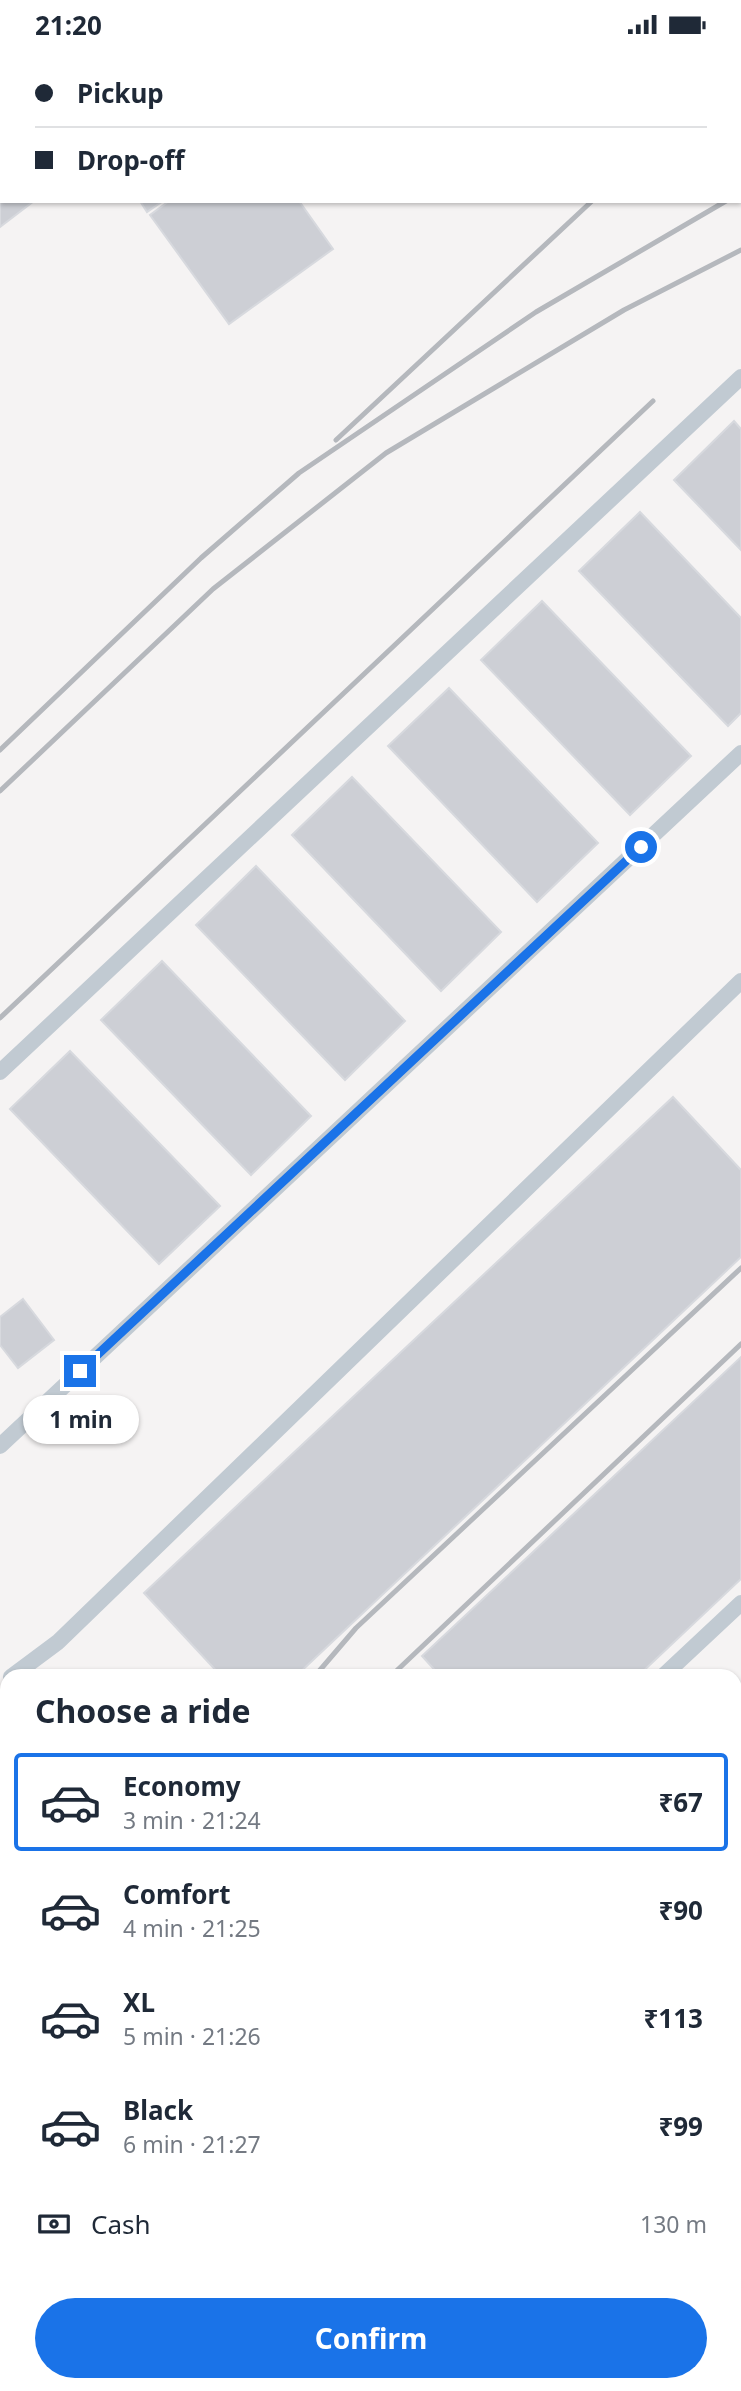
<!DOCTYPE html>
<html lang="en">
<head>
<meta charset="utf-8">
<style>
  :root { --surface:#fff; --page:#f6f6f7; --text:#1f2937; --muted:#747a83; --line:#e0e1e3; --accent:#1a73e8 }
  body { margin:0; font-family:"Noto Sans",sans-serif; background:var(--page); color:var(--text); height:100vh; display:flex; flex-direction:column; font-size:26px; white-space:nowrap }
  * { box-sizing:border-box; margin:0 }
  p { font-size:23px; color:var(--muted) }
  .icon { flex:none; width:38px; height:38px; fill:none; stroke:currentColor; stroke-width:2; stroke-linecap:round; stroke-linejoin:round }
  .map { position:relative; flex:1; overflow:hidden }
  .drawer { position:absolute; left:0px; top:1620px; width:742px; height:723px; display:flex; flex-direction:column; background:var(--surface); border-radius:21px 21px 0 0; box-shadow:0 2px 5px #0004 }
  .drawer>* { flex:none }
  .hud { position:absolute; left:0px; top:0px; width:742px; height:154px; box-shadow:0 2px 5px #0004; display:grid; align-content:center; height:154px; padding:0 35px; background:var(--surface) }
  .end { position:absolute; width:32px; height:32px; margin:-16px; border:9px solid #1a73e8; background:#fff; box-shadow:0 0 0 4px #fff }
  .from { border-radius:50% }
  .bubble { position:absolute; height:49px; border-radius:24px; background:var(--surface); box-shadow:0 2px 5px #0004; font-size:23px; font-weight:700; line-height:49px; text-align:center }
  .hud b { display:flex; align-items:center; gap:24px; height:66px; font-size:26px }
  .hud b+b { border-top:2px solid var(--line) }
  .hud i { width:18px; height:18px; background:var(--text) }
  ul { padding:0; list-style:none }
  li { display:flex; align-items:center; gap:21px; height:98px; margin:0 14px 10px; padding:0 21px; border:4px solid transparent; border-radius:7px }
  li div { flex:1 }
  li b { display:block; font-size:26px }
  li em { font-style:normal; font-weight:700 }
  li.active { border-color:var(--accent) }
  li>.icon { width:63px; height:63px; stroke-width:1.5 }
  h2 { padding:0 35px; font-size:32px; line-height:84px }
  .pay { display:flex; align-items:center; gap:18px; height:77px; padding:0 35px; font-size:26px }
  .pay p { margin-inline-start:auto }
  .cta { display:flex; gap:14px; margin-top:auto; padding:14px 35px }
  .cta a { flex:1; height:80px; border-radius:42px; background:var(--accent); color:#fff; font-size:28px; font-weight:700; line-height:80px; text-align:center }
  .status { display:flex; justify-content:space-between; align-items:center; height:49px; padding:0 35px; background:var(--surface); direction:ltr }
  .status svg { height:19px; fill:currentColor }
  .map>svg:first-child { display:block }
</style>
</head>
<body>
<div class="status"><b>21:20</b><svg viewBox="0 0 49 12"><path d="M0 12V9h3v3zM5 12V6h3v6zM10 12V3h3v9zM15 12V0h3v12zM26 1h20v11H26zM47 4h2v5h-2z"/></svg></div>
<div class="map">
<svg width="741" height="2342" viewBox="0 0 741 2342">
  <rect width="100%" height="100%" fill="#f5f3f3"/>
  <!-- building -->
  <g fill="#cdcfd5" stroke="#d7d9de" stroke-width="2">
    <polygon points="211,0 299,0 297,2"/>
    <polygon points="319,0 389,0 390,2 317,2"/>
    <polygon points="0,35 2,152 34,152 0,178"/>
    <polygon points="140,152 163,152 147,163"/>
    <polygon points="169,152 299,152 333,200 229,275 150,166"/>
    <polygon points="734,372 741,380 741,501 674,431"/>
    <polygon points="640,463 741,569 741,664 728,677 579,522"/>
    <polygon points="542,552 691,707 630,766 481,611"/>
    <polygon points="449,639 598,794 537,853 388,697"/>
    <polygon points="352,728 501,883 441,942 292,786"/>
    <polygon points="256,817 405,972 345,1031 196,876"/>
    <polygon points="162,912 311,1067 251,1126 101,971"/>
    <polygon points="70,1002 220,1157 159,1215 10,1060"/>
    <polygon points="673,1048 741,1121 741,1208 295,1628 222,1628 144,1544"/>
    <polygon points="23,1250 54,1291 18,1319 0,1296 0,1268"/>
    <polygon points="741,1308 741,1530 637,1628 441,1628 422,1607"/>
    <polygon points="741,1698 741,1731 735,1723 735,1702"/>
    <polygon points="741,1902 741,1980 735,1984 735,1906"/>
    <polygon points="7,1992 7,2204 0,2210 0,1999"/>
    <polygon points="741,1996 741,2062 735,2066 735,2000"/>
    <polygon points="741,2105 741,2211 735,2216 735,2109"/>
    <polygon points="739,2247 741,2342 706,2342 702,2336 735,2336 735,2250"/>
    <polygon points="7,2296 7,2336 73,2338 67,2342 0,2342 0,2301"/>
    <polygon points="112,2336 237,2336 229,2342 116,2342"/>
    <polygon points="426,2336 553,2336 545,2342 430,2342"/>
    <polygon points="570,2336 673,2336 677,2342 562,2342"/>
  </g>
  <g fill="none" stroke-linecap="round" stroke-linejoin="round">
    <!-- lane -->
    <g stroke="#c1cad2" stroke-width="16">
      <polyline points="0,1023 741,328"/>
      <polyline points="0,1397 741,704"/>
      <polyline points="11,1628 58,1593 741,932"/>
      <polyline points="662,1628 741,1554"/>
      <polyline points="0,2235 7,2228"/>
    </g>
    <!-- street -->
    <g stroke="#c1cad2" stroke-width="30">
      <polyline points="735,1680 741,1675"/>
      <polyline points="735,1805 741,1813"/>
      <polyline points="735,1876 741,1872"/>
      <polyline points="354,2336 359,2342"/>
    </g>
    <!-- rail -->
    <g stroke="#b5b8bd" stroke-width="5">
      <polyline points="740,15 741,14"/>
      <polyline points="740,144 741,144"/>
      <polyline points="336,391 592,152"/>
      <polyline points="0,701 201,509 299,424 536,263 726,152"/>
      <polyline points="0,742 213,540 386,404 624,261 741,201"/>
      <polyline points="0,969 653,352"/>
      <polyline points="314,1628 356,1579 741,1219"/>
      <polyline points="390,1628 741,1295"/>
      <polyline points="0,1991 7,1983"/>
    </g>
  </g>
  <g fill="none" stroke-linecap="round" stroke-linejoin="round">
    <!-- route -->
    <polyline stroke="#1a73e8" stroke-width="9" points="80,1322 641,798"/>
  </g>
</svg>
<i class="end from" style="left:641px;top:798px"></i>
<i class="end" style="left:80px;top:1322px"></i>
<div class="bubble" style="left:23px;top:1346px;width:116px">1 min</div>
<div class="hud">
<b><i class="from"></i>Pickup</b>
<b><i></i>Drop-off</b>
</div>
<section class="drawer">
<h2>Choose a ride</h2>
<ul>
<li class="active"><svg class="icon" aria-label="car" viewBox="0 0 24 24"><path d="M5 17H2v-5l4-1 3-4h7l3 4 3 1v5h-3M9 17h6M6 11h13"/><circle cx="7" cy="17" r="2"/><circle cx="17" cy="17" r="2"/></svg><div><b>Economy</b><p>3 min · 21:24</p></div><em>₹67</em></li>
<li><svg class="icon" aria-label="car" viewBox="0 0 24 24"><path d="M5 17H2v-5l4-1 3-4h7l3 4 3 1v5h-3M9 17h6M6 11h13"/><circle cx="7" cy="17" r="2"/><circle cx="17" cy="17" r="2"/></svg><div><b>Comfort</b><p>4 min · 21:25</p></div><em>₹90</em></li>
<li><svg class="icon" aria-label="car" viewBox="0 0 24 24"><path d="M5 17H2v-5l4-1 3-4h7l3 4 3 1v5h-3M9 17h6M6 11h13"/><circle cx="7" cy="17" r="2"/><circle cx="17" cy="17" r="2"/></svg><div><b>XL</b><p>5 min · 21:26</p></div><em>₹113</em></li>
<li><svg class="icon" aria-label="car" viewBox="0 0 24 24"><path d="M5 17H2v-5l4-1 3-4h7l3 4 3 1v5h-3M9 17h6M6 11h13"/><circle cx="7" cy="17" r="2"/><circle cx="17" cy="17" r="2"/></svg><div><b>Black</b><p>6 min · 21:27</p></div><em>₹99</em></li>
</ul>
<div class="pay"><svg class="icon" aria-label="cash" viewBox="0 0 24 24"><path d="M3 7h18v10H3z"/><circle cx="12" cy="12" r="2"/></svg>Cash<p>130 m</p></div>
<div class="cta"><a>Confirm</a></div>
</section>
</div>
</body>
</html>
